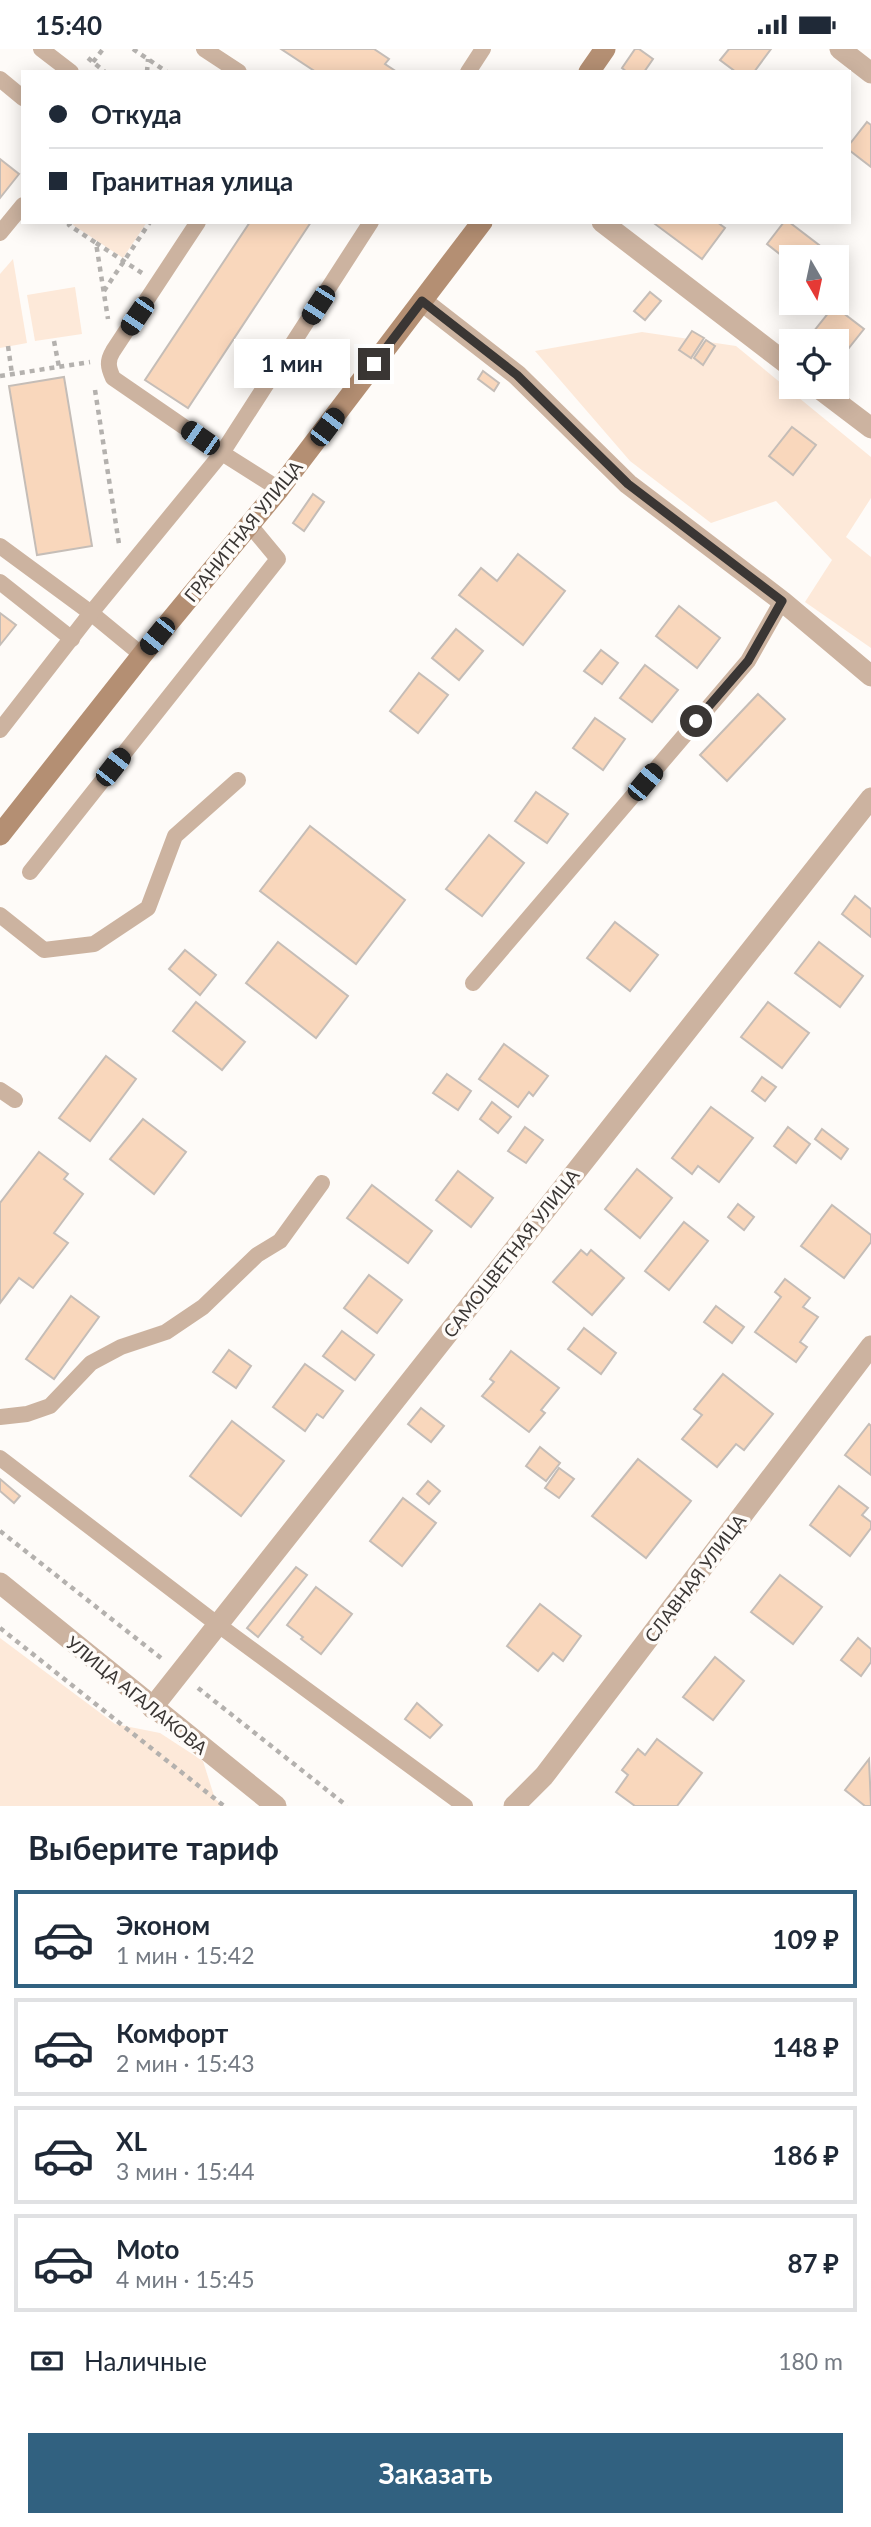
<!DOCTYPE html>
<html lang="ru">
<head>
<meta charset="utf-8">
<style>
  :root { --surface:#fff; --page:#f6f6f7; --text:#1f2937; --muted:#747a83; --line:#e0e1e3; --accent:#316180 }
  body { margin:0; font-family:Lato,sans-serif; background:var(--page); color:var(--text); height:100vh; display:flex; flex-direction:column; font-size:26px; white-space:nowrap }
  * { box-sizing:border-box; margin:0 }
  p { font-size:23px; color:var(--muted) }
  .icon { flex:none; width:38px; height:38px; fill:none; stroke:currentColor; stroke-width:2; stroke-linecap:round; stroke-linejoin:round }
  .map { position:relative; height:1757px; overflow:hidden }
  .sheet { display:flex; flex-direction:column; background:var(--surface); flex:1 }
  .sheet>* { flex:none }
  .top-card { position:absolute; left:21px; top:21px; width:830px; height:154px; border-radius:0px; box-shadow:0 4px 18px #0003; display:grid; align-content:center; height:154px; padding:0 28px; background:var(--surface) }
  .needle { width:46px; rotate:171deg }
  .tools { position:absolute; left:779px; top:196px; display:grid; gap:14px }
  .tools a { display:grid; place-items:center; width:70px; height:70px; border-radius:0px; background:var(--surface); box-shadow:0 4px 18px #0003; font-size:35px }
  .end { position:absolute; width:32px; height:32px; margin:-16px; border:9px solid #3a3634; background:#fff; box-shadow:0 0 0 4px #fff }
  .from { border-radius:50% }
  .bubble { position:absolute; height:49px; border-radius:0px; background:var(--surface); box-shadow:0 4px 18px #0003; font-size:23px; font-weight:700; line-height:49px; text-align:center }
  .car { position:absolute; width:21px; height:42px; margin:-21px -10px; border-radius:9px; box-shadow:0 0 5px 2px #0007; background:linear-gradient(#222 24%,#8ab4d8 0 40%,#222 0 76%,#8ab4d8 0 86%,#222 0) }
  .top-card b { display:flex; align-items:center; gap:24px; height:66px; font-size:26px }
  .top-card b+b { border-top:2px solid var(--line) }
  .top-card i { width:18px; height:18px; background:var(--text) }
  ul { padding:0; list-style:none }
  li { display:flex; align-items:center; gap:21px; height:98px; margin:0 14px 10px; padding:0 14px; border:4px solid var(--line); border-radius:0px }
  li div { flex:1 }
  li b { display:block; font-size:26px }
  li em { font-style:normal; font-weight:700 }
  li.current { border-color:var(--accent) }
  li>.icon { width:63px; height:63px; stroke-width:1.5 }
  h2 { padding:0 28px; font-size:32px; line-height:84px }
  .pay { display:flex; align-items:center; gap:18px; height:77px; padding:0 28px; font-size:26px }
  .pay p { margin-inline-start:auto }
  .action { display:flex; gap:14px; margin-top:auto; padding:14px 28px }
  .action a { flex:1; height:80px; border-radius:0px; background:var(--accent); color:#fff; font-size:28px; font-weight:700; line-height:80px; text-align:center }
  .status { display:flex; justify-content:space-between; align-items:center; height:49px; padding:0 35px; background:var(--surface); direction:ltr }
  .status svg { height:19px; fill:currentColor }
  .map>svg:first-child { display:block }
</style>
</head>
<body>
<div class="status"><b>15:40</b><svg viewBox="0 0 49 12"><path d="M0 12V9h3v3zM5 12V6h3v6zM10 12V3h3v9zM15 12V0h3v12zM26 1h20v11H26zM47 4h2v5h-2z"/></svg></div>
<div class="map">
<svg width="871" height="1757" viewBox="0 0 871 1757">
  <rect width="100%" height="100%" fill="#fefbf8"/>
  <!-- green -->
  <g fill="#fde9d9">
    <polygon points="74,173 147,173 123,209 73,176"/>
    <polygon points="13,210 27,294 0,299 0,225"/>
    <polygon points="75,238 82,285 35,292 27,246"/>
    <polygon points="642,283 736,297 871,408 871,449 846,488 871,508 871,599 805,553 832,511 776,452 711,474 630,412 535,302"/>
    <polygon points="0,1589 115,1675 160,1684 203,1712 215,1750 224,1757 0,1757"/>
  </g>
  <!-- building -->
  <g fill="#f9d7bc" stroke="#c5bdb7" stroke-width="2">
    <polygon points="281,0 374,0 389,10 385,15 397,23 316,23"/>
    <polygon points="635,0 639,0 653,10 644,23 627,23 622,19"/>
    <polygon points="729,0 771,0 754,23 736,23 720,11"/>
    <polygon points="867,73 871,76 871,118 849,101 849,96"/>
    <polygon points="0,110 19,125 0,149"/>
    <polygon points="250,173 311,173 188,359 145,331"/>
    <polygon points="657,173 717,173 725,179 702,210 655,175"/>
    <polygon points="784,173 789,173 819,196 809,208 791,208 791,214 767,195"/>
    <polygon points="650,243 661,252 645,271 634,262"/>
    <polygon points="834,257 864,280 840,310 836,307 836,292 817,292 810,287"/>
    <polygon points="692,282 704,289 691,309 679,301"/>
    <polygon points="706,291 715,297 703,316 694,309"/>
    <polygon points="483,322 499,334 494,342 478,330"/>
    <polygon points="64,328 92,497 37,506 9,337"/>
    <polygon points="792,378 816,396 793,426 769,407"/>
    <polygon points="313,445 324,453 304,482 293,474"/>
    <polygon points="518,505 565,542 523,596 459,546 481,519 497,532"/>
    <polygon points="679,557 720,589 697,619 656,587"/>
    <polygon points="0,564 16,576 0,596"/>
    <polygon points="456,580 483,602 459,631 432,609"/>
    <polygon points="601,601 618,614 602,635 584,622"/>
    <polygon points="645,616 678,641 652,673 620,649"/>
    <polygon points="419,624 448,646 418,684 390,662"/>
    <polygon points="758,645 785,670 727,732 700,706"/>
    <polygon points="595,669 625,690 603,721 573,699"/>
    <polygon points="536,743 568,765 547,794 515,772"/>
    <polygon points="310,777 405,851 356,915 260,842"/>
    <polygon points="489,786 524,814 482,867 446,840"/>
    <polygon points="855,847 871,860 871,888 842,865"/>
    <polygon points="615,873 658,906 630,942 587,909"/>
    <polygon points="278,893 348,947 316,989 246,934"/>
    <polygon points="819,893 863,927 840,958 795,924"/>
    <polygon points="185,901 216,926 200,946 169,920"/>
    <polygon points="196,953 245,993 222,1021 173,982"/>
    <polygon points="768,953 809,984 782,1019 741,988"/>
    <polygon points="504,995 548,1027 533,1047 529,1043 518,1058 479,1030"/>
    <polygon points="106,1007 136,1030 90,1092 59,1069"/>
    <polygon points="447,1025 471,1042 458,1061 433,1044"/>
    <polygon points="762,1028 776,1038 765,1052 752,1042"/>
    <polygon points="492,1053 511,1068 498,1084 480,1070"/>
    <polygon points="711,1058 753,1089 719,1133 698,1117 692,1125 672,1109"/>
    <polygon points="143,1070 186,1103 154,1145 110,1110"/>
    <polygon points="525,1078 543,1091 526,1114 508,1102"/>
    <polygon points="788,1078 810,1095 796,1114 774,1097"/>
    <polygon points="822,1080 848,1100 841,1110 815,1090"/>
    <polygon points="39,1103 68,1125 64,1130 83,1145 54,1184 68,1194 33,1239 19,1229 0,1254 0,1154"/>
    <polygon points="637,1120 672,1149 640,1189 605,1160"/>
    <polygon points="458,1122 493,1149 471,1178 436,1151"/>
    <polygon points="372,1136 432,1182 408,1214 347,1169"/>
    <polygon points="738,1155 754,1168 744,1181 728,1168"/>
    <polygon points="832,1156 871,1186 871,1193 844,1229 801,1197"/>
    <polygon points="684,1173 708,1192 669,1241 645,1222"/>
    <polygon points="581,1201 587,1206 591,1201 624,1229 592,1266 553,1233"/>
    <polygon points="369,1226 402,1251 377,1284 344,1259"/>
    <polygon points="785,1230 810,1249 803,1258 818,1268 800,1293 807,1298 796,1313 755,1283 781,1248 775,1243"/>
    <polygon points="71,1247 99,1268 54,1330 26,1310"/>
    <polygon points="716,1257 744,1278 732,1294 704,1273"/>
    <polygon points="584,1279 616,1304 601,1325 568,1300"/>
    <polygon points="342,1282 374,1306 355,1331 323,1307"/>
    <polygon points="229,1301 251,1317 236,1339 213,1323"/>
    <polygon points="511,1302 559,1339 541,1361 545,1364 529,1383 482,1347 494,1333 490,1330"/>
    <polygon points="305,1315 343,1342 323,1369 317,1365 305,1382 273,1358"/>
    <polygon points="723,1325 773,1365 744,1401 736,1395 717,1418 682,1390 702,1366 694,1360"/>
    <polygon points="421,1359 444,1377 431,1393 408,1375"/>
    <polygon points="232,1372 284,1412 241,1467 190,1427"/>
    <polygon points="869,1375 871,1377 871,1426 845,1406"/>
    <polygon points="540,1398 560,1414 546,1432 526,1417"/>
    <polygon points="638,1410 691,1452 646,1509 592,1467"/>
    <polygon points="559,1419 574,1430 559,1449 545,1439"/>
    <polygon points="0,1430 20,1447 14,1454 0,1442"/>
    <polygon points="428,1432 440,1442 429,1455 417,1445"/>
    <polygon points="839,1437 868,1459 862,1466 871,1473 871,1479 850,1507 810,1476"/>
    <polygon points="403,1449 436,1474 402,1517 370,1492"/>
    <polygon points="296,1518 307,1526 258,1588 247,1579"/>
    <polygon points="780,1526 822,1558 793,1595 751,1563"/>
    <polygon points="316,1538 352,1565 321,1605 301,1590 303,1588 287,1576"/>
    <polygon points="540,1555 581,1587 563,1612 553,1604 538,1622 507,1597"/>
    <polygon points="858,1589 871,1600 871,1613 861,1627 841,1611"/>
    <polygon points="715,1608 744,1632 713,1671 683,1648"/>
    <polygon points="417,1654 442,1676 430,1689 405,1670"/>
    <polygon points="657,1690 702,1724 677,1757 635,1757 616,1743 628,1726 622,1721 638,1700 645,1706"/>
    <polygon points="869,1710 871,1757 865,1757 845,1741"/>
  </g>
  <g fill="none" stroke-linecap="round" stroke-linejoin="round">
    <!-- path -->
    <g stroke="#b4b1ae" stroke-width="4.5" stroke-dasharray="5 5" stroke-linecap="butt">
      <polyline points="133,0 167,23"/>
      <polyline points="88,9 105,23"/>
      <polyline points="93,13 103,0"/>
      <polyline points="147,23 148,10"/>
      <polyline points="71,173 69,176 96,194 108,270"/>
      <polyline points="96,194 142,224"/>
      <polyline points="104,242 150,173"/>
      <polyline points="54,292 59,318"/>
      <polyline points="8,297 12,325"/>
      <polyline points="0,327 90,313"/>
      <polyline points="95,341 119,495"/>
      <polyline points="0,1482 161,1609"/>
      <polyline points="0,1579 224,1757"/>
      <polyline points="198,1639 347,1757"/>
    </g>
    <!-- lane -->
    <g stroke="#ccb3a0" stroke-width="16">
      <polyline points="41,0 71,23"/>
      <polyline points="204,0 239,23"/>
      <polyline points="468,23 483,0"/>
      <polyline points="0,30 23,49"/>
      <path d="M198,173L113,302C107,312 108,318 113,329L222,404L279,440"/>
      <polyline points="0,184 23,156"/>
      <polyline points="0,497 91,564 142,606"/>
      <polyline points="0,533 72,590"/>
      <polyline points="0,681 91,564 222,404 371,173"/>
      <polyline points="30,823 278,510 249,475"/>
      <polyline points="0,866 44,901 94,895 148,859 175,787 238,731"/>
      <polyline points="473,934 748,612 782,552"/>
      <polyline points="0,1041 15,1051"/>
      <polyline points="0,1368 27,1365 50,1357 91,1314 121,1298 166,1283 203,1258 257,1206 280,1192 322,1134"/>
      <polyline points="0,1409 217,1575 465,1757"/>
    </g>
    <!-- street -->
    <g stroke="#ccb3a0" stroke-width="21">
      <polyline points="840,0 871,24"/>
      <polyline points="602,173 791,318"/>
      <polyline points="422,252 517,326 628,435 782,552 871,627"/>
      <polyline points="817,338 871,379"/>
      <polyline points="0,1534 276,1757"/>
      <polyline points="152,1659 871,749"/>
      <polyline points="514,1757 544,1727 871,1297"/>
    </g>
    <!-- secondary -->
    <g stroke="#b48f73" stroke-width="21">
      <polyline points="589,23 605,0"/>
      <polyline points="0,786 142,606 279,440 482,173"/>
    </g>
  </g>
  <g fill="none" stroke-linecap="round" stroke-linejoin="round">
    <!-- route -->
    <polyline stroke="#3a3634" stroke-width="9" points="374,315 422,252 517,326 628,435 782,552 748,612 696,672"/>
  </g>
  <g text-anchor="middle" dominant-baseline="central" stroke-width="7" stroke-linejoin="round" paint-order="stroke">
    <!-- street labels -->
    <g font-size="18" fill="#3a3634" stroke="#fefbf8">
      <text transform="translate(243 482) rotate(-51)">ГРАНИТНАЯ УЛИЦА</text>
      <text transform="translate(511 1204) rotate(-52)">САМОЦВЕТНАЯ УЛИЦА</text>
      <text transform="translate(695 1529) rotate(-53)">СЛАВНАЯ УЛИЦА</text>
      <text transform="translate(137 1646) rotate(39)">УЛИЦА АГАЛАКОВА</text>
    </g>
  </g>
</svg>
<div class="tools">
<a><svg class="needle" viewBox="-14 -14 28 28"><path d="M0-13l5 13h-10z" fill="#e53935"/><path d="M0 13l5-13h-10z" fill="#747a83"/></svg></a>
<a><svg class="icon" aria-label="locate" viewBox="0 0 24 24"><circle cx="12" cy="12" r="6"/><path d="M12 2v4M12 18v4M2 12h4M18 12h4"/></svg></a>
</div>
<i class="end from" style="left:696px;top:672px"></i>
<i class="end" style="left:374px;top:315px"></i>
<div class="bubble" style="left:234px;top:290px;width:116px">1 мин</div>
<i class="car" style="left:318px;top:256px;rotate:213deg"></i>
<i class="car" style="left:137px;top:267px;rotate:214deg"></i>
<i class="car" style="left:327px;top:378px;rotate:37deg"></i>
<i class="car" style="left:200px;top:389px;rotate:305deg"></i>
<i class="car" style="left:157px;top:587px;rotate:219deg"></i>
<i class="car" style="left:113px;top:718px;rotate:38deg"></i>
<i class="car" style="left:645px;top:733px;rotate:40deg"></i>
<div class="top-card">
<b><i class="from"></i>Откуда</b>
<b><i></i>Гранитная улица</b>
</div>
</div>
<section class="sheet">
<h2>Выберите тариф</h2>
<ul>
<li class="current"><svg class="icon" aria-label="car" viewBox="0 0 24 24"><path d="M5 17H2v-5l4-1 3-4h7l3 4 3 1v5h-3M9 17h6M6 11h13"/><circle cx="7" cy="17" r="2"/><circle cx="17" cy="17" r="2"/></svg><div><b>Эконом</b><p>1 мин · 15:42</p></div><em>109 ₽</em></li>
<li><svg class="icon" aria-label="car" viewBox="0 0 24 24"><path d="M5 17H2v-5l4-1 3-4h7l3 4 3 1v5h-3M9 17h6M6 11h13"/><circle cx="7" cy="17" r="2"/><circle cx="17" cy="17" r="2"/></svg><div><b>Комфорт</b><p>2 мин · 15:43</p></div><em>148 ₽</em></li>
<li><svg class="icon" aria-label="car" viewBox="0 0 24 24"><path d="M5 17H2v-5l4-1 3-4h7l3 4 3 1v5h-3M9 17h6M6 11h13"/><circle cx="7" cy="17" r="2"/><circle cx="17" cy="17" r="2"/></svg><div><b>XL</b><p>3 мин · 15:44</p></div><em>186 ₽</em></li>
<li><svg class="icon" aria-label="car" viewBox="0 0 24 24"><path d="M5 17H2v-5l4-1 3-4h7l3 4 3 1v5h-3M9 17h6M6 11h13"/><circle cx="7" cy="17" r="2"/><circle cx="17" cy="17" r="2"/></svg><div><b>Moto</b><p>4 мин · 15:45</p></div><em>87 ₽</em></li>
</ul>
<div class="pay"><svg class="icon" aria-label="cash" viewBox="0 0 24 24"><path d="M3 7h18v10H3z"/><circle cx="12" cy="12" r="2"/></svg>Наличные<p>180 m</p></div>
<div class="action"><a>Заказать</a></div>
</section>
</body>
</html>
